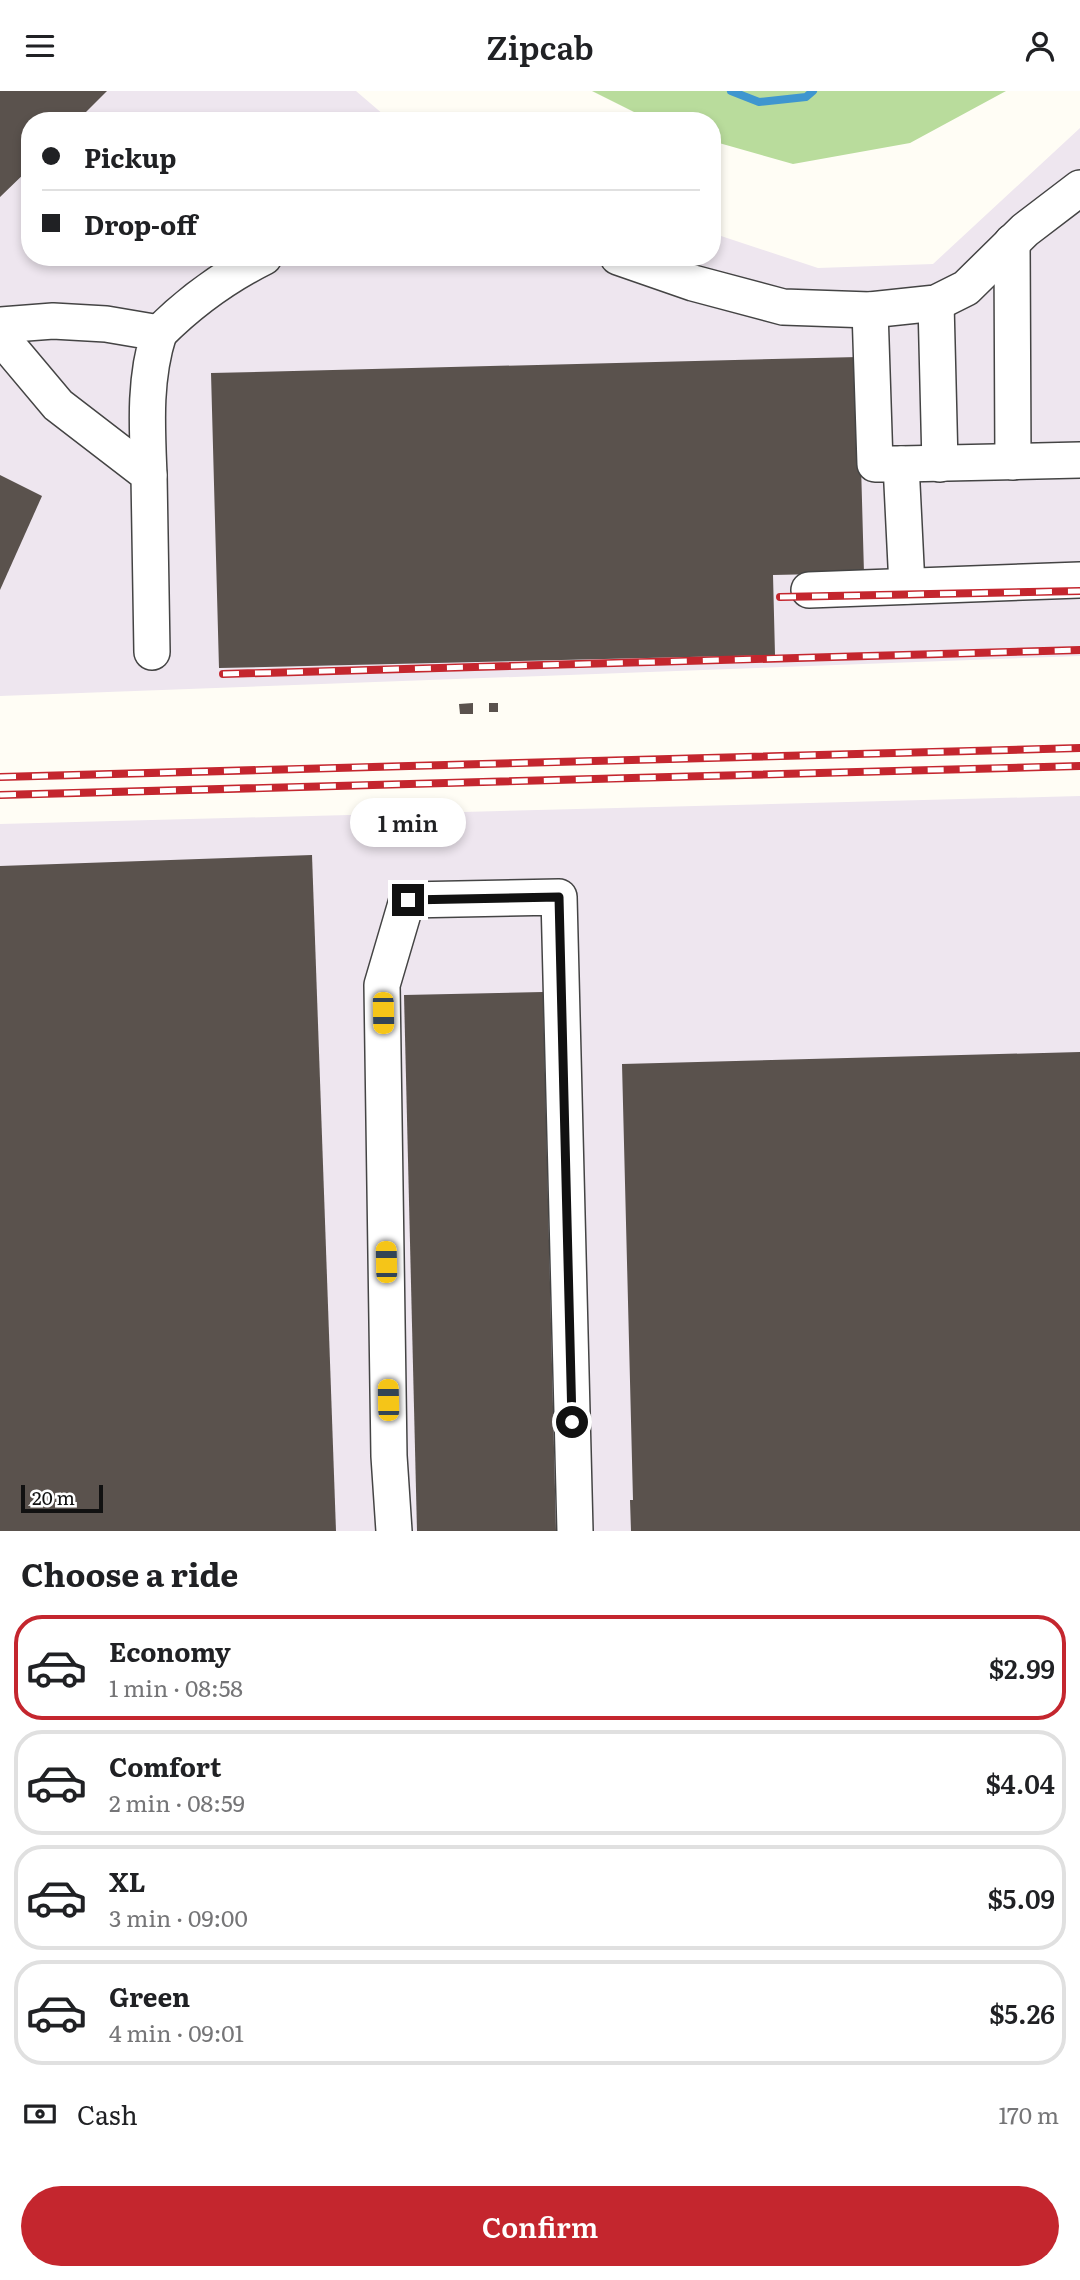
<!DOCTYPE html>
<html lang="en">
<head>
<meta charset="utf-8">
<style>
  :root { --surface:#fff; --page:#f2f2f2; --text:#202124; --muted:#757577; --line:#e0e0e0; --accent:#c4262e }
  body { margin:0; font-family:Literata,serif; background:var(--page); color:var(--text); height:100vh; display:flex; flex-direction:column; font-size:26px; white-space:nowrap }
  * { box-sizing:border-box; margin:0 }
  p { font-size:23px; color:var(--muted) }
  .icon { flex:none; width:38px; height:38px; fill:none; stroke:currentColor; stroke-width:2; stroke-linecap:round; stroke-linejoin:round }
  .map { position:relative; height:1440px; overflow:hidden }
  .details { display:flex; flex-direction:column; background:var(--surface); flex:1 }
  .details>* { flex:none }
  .top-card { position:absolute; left:21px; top:21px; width:700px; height:154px; border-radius:28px; box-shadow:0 4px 10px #0003; display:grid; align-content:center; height:154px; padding:0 21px; background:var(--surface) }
  .scale { position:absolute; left:21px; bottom:18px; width:82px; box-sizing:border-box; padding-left:7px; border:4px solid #111; border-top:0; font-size:19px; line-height:24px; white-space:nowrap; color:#111; -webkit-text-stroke:5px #fff; paint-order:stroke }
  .end { position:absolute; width:32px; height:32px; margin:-16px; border:9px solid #111; background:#fff; box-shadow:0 0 0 4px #fff }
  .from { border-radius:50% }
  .bubble { position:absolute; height:49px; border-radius:24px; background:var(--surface); box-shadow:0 4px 10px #0003; font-size:23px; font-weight:600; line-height:49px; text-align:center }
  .car { position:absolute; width:21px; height:42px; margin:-21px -10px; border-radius:9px; box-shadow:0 0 5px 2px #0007; background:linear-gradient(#f5c518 24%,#345 0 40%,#f5c518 0 76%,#345 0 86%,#f5c518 0) }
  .top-card b { display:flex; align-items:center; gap:24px; height:66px; font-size:26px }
  .top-card b+b { border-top:2px solid var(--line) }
  .top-card i { width:18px; height:18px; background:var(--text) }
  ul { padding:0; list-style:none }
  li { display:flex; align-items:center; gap:21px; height:105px; margin:0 14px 10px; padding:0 7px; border:4px solid var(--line); border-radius:28px }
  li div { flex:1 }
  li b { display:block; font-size:26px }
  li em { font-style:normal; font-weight:600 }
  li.active { border-color:var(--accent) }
  li>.icon { width:63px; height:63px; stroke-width:1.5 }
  h2 { padding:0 21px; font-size:32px; line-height:84px }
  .pay { display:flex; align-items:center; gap:18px; height:77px; padding:0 21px; font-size:26px }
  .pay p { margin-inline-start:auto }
  .button { display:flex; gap:14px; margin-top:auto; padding:14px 21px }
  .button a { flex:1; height:80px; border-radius:42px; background:var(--accent); color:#fff; font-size:28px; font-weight:600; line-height:80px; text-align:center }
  header { display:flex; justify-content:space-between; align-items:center; height:91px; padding:0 21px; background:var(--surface); font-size:32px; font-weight:600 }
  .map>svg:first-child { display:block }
</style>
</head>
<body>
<header><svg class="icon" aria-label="menu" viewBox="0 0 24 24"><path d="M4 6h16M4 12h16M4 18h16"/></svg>Zipcab<svg class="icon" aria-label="person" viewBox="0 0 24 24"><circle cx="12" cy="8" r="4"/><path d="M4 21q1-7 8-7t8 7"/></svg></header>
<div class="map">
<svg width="1080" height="1440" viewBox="0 0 1080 1440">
  <rect width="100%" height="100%" fill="#fffdf5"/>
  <!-- industrial -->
  <g fill="#eee6ef">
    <polygon points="0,0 356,0 391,30 30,30 30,166 712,166 712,142 818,177 933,173 1080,37 1080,565 0,605"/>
    <polygon points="1080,705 1080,1440 0,1440 0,733"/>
  </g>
  <!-- forest -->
  <polygon fill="#b9dc9c" points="592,0 1006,0 910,52 793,73 712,50 712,30 652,30"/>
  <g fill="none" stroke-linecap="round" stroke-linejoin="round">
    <!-- stream -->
    <polyline stroke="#3f96cf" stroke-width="8" points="731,0 759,11 806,6 813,0"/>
  </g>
  <!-- building -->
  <g fill="#5a524d">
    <polygon points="0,0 107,0 77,30 30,30 30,77 0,106"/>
    <polygon points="858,266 864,482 773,484 775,564 219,577 211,282"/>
    <polygon points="0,384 42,405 0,499"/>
    <polygon points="473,612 473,623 460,623 459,613"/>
    <rect x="489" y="612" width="9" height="9"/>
    <polygon points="312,764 336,1440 0,1440 0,775"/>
    <polygon points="543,901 556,1440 417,1440 404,904"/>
    <polygon points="1080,961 1080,1440 631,1440 630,1409 633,1409 622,973"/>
  </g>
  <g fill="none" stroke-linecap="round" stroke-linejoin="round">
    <defs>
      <g id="minor">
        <polyline points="1012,151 1013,371"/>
        <polyline points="618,166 693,192 783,216 870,219 936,212 966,197 1025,139 1080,97"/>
        <polyline points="936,212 940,373"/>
        <polyline points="870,219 875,373 901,373 907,495"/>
        <path d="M0,234L53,230L106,233L159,242C144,288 147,336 149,384"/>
        <path d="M159,242C190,211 224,186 264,166"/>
        <polyline points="0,245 58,314 149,384 152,561"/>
        <polyline points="901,373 1080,369"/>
        <polyline points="809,499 1080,489"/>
        <polyline points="394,1440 389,1365 382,894 407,809 559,806 575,1440"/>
      </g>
    </defs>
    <!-- minor casing -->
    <use href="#minor" stroke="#444" stroke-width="38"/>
    <!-- minor -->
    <use href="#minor" stroke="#fff" stroke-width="35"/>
    <defs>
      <g id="rail">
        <polyline points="780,506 1080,500"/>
        <polyline points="223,583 1080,559"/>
        <polyline points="0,686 1080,657"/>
        <polyline points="0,704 1080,675"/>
      </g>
    </defs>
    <!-- rail casing -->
    <use href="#rail" stroke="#c4262e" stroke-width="8"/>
    <!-- rail -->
    <use href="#rail" stroke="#fff" stroke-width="5" stroke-dasharray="16" stroke-linecap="butt"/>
  </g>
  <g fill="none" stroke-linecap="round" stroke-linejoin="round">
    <!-- route -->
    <polyline stroke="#111" stroke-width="9" points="408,809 559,806 572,1331"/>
  </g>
</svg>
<div class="scale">20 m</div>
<i class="end from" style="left:572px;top:1331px"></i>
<i class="end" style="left:408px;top:809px"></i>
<div class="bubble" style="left:350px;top:707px;width:116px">1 min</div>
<i class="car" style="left:383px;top:922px;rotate:179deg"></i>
<i class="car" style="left:386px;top:1171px;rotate:359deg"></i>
<i class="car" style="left:388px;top:1309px;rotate:359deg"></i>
<div class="top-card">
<b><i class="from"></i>Pickup</b>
<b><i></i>Drop-off</b>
</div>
</div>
<section class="details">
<h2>Choose a ride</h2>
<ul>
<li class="active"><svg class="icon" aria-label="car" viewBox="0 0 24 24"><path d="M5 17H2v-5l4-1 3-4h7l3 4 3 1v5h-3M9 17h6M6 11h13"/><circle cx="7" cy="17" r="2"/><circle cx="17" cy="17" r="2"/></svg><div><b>Economy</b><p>1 min · 08:58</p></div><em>$2.99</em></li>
<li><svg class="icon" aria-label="car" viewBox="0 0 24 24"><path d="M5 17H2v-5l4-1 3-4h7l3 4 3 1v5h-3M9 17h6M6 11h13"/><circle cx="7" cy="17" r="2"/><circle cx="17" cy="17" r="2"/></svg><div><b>Comfort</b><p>2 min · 08:59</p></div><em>$4.04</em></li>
<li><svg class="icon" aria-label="car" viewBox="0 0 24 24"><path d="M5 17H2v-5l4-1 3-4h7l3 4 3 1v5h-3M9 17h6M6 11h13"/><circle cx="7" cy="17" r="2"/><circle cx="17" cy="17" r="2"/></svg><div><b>XL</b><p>3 min · 09:00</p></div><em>$5.09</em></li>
<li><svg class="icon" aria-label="car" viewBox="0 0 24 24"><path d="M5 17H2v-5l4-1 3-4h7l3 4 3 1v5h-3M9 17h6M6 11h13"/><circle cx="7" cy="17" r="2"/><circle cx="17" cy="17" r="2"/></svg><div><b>Green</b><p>4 min · 09:01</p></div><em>$5.26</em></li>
</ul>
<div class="pay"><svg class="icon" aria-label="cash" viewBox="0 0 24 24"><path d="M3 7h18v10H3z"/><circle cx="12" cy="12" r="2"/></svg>Cash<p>170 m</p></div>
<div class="button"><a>Confirm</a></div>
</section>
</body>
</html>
